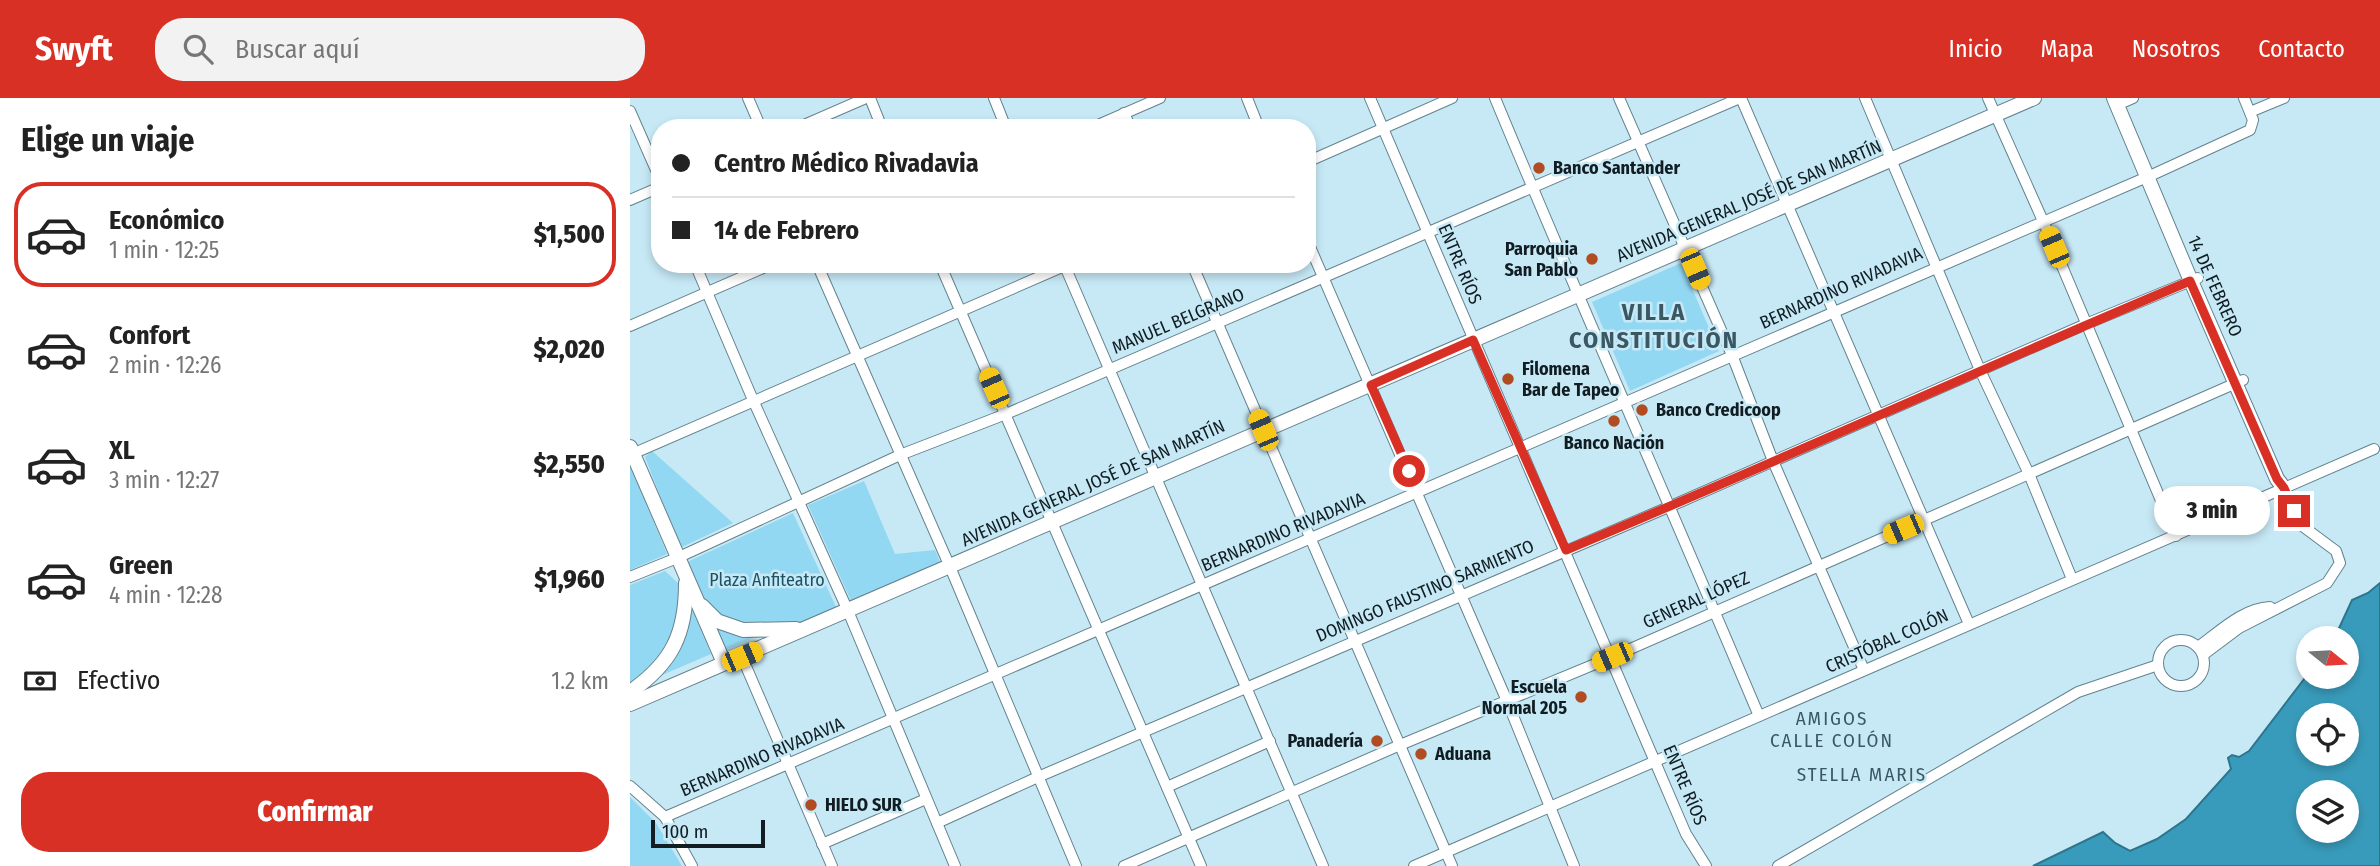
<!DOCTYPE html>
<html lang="es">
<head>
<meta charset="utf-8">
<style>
  :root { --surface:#fff; --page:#f2f2f2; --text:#222; --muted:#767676; --line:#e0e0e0; --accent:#d93025 }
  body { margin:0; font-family:"Fira Sans Condensed",sans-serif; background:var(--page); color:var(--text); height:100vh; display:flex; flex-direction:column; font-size:26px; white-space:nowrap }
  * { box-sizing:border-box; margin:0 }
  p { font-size:23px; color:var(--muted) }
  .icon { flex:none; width:38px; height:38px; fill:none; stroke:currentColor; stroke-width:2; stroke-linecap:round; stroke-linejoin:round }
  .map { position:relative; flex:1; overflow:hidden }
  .side { display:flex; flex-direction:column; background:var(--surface); width:630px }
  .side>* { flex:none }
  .top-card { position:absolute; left:21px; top:21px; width:665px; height:154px; border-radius:28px; box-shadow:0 4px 10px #0003; display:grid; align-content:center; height:154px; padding:0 21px; background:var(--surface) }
  .needle { width:46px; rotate:108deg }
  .controls { position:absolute; left:1666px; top:528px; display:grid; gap:14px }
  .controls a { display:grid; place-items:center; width:63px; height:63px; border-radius:50%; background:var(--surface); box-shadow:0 4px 10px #0003; font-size:35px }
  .scale { position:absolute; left:21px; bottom:18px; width:114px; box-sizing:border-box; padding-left:7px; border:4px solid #111d22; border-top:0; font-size:19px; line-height:24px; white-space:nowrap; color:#111d22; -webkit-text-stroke:5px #c7e9f6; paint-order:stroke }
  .end { position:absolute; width:32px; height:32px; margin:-16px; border:9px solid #d93025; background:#fff; box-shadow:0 0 0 4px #fff }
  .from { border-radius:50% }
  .bubble { position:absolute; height:49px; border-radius:24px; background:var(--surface); box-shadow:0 4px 10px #0003; font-size:23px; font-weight:800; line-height:49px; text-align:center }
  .car { position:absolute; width:21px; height:42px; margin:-21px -10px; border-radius:9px; box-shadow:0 0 5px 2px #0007; background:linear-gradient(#f5c518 24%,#345 0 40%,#f5c518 0 76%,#345 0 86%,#f5c518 0) }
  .top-card b { display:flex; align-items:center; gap:24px; height:66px; font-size:26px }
  .top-card b+b { border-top:2px solid var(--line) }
  .top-card i { width:18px; height:18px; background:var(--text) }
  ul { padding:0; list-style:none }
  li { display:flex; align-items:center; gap:21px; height:105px; margin:0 14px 10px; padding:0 7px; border:4px solid transparent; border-radius:28px }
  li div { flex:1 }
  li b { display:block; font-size:26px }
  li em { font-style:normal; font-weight:800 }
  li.current { border-color:var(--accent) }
  li>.icon { width:63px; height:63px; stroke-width:1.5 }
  h2 { padding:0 21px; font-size:32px; line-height:84px }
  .pay { display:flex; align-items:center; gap:18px; height:77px; padding:0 21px; font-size:26px }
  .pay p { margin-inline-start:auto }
  .button { display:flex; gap:14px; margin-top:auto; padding:14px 21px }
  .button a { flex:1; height:80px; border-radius:28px; background:var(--accent); color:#fff; font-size:28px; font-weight:800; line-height:80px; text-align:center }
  header { display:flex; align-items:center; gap:42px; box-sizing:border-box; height:98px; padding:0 35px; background:var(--accent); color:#fff }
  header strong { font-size:33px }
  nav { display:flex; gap:38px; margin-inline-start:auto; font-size:24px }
  .search { width:490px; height:63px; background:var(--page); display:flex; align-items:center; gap:18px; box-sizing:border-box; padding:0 24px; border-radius:28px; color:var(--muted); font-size:26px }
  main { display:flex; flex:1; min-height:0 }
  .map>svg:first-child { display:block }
</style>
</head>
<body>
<header>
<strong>Swyft</strong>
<div class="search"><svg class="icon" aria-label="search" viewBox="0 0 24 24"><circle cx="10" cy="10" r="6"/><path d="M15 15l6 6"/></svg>Buscar aquí</div>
<nav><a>Inicio</a><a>Mapa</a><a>Nosotros</a><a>Contacto</a></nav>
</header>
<main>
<section class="side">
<h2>Elige un viaje</h2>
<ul>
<li class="current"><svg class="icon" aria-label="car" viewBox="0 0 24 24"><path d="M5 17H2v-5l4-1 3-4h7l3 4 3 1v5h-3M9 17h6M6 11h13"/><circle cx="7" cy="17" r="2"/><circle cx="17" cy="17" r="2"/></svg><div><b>Económico</b><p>1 min · 12:25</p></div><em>$1,500</em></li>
<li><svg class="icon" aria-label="car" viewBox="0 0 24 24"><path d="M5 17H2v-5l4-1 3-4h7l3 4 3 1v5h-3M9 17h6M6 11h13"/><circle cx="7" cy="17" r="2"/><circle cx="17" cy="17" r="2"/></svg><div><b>Confort</b><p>2 min · 12:26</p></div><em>$2,020</em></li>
<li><svg class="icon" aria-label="car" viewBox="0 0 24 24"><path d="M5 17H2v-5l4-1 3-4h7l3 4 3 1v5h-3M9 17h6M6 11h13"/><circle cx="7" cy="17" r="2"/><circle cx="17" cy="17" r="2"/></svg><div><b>XL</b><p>3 min · 12:27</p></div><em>$2,550</em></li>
<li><svg class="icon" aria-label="car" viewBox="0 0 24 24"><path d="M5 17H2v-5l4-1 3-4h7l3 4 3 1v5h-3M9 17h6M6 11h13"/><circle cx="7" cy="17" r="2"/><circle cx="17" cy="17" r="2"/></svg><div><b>Green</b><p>4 min · 12:28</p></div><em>$1,960</em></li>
</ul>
<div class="pay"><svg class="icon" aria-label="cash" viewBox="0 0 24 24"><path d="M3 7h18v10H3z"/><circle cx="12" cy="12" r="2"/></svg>Efectivo<p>1.2 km</p></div>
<div class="button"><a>Confirmar</a></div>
</section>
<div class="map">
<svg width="1750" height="768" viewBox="0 0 1750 768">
  <rect width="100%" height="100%" fill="#c7e9f6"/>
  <!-- green -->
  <g fill="#92d8f2">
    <polygon points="1051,165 1089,253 1000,293 962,204"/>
    <polygon points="22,353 103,425 50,450 15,359"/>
    <polygon points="0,367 37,456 0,472"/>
    <polygon points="234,383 265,456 305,452 311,466 221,503 178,407"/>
    <polygon points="163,415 206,509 159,531 87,523 74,504 57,464"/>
    <polygon points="35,473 49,486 50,498 47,528 24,569 0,586 0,487"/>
    <polygon points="59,504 81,556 23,581"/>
    <polygon points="82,521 129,537 95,552"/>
    <polygon points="0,699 26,725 52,768 0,768"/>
  </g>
  <!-- water -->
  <path fill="#399bbb" stroke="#2d758d" stroke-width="2" fill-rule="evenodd" d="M1750,485V768H1403L1473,734L1485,745L1500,753L1527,741L1556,721L1601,671L1598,660L1602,657L1609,659L1619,653L1678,576V579H1717V541H1704L1722,502L1738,495ZM1678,618H1717V656H1678ZM1678,695H1717V733H1678Z"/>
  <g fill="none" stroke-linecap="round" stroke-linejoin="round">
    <defs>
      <g id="minor">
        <polyline points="118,0 131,30"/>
        <polyline points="240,0 252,30"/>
        <polyline points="364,0 376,30"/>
        <polyline points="617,0 629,30"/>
        <polyline points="740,0 1056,736 1076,768"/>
        <path d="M865,0C951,207 1042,412 1129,618"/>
        <polyline points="989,0 1102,257 1143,363 1234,572"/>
        <polyline points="1111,0 1339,526"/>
        <polyline points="1235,0 1350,272 1399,376 1442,481"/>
        <polyline points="1358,0 1413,123 1546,438"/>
        <polyline points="1494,4 1503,0"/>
        <polyline points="0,13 30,81"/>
        <polyline points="1620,14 1654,0"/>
        <polyline points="494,15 501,30"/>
        <polyline points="167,30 236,0"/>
        <polyline points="461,30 530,0"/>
        <polyline points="677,64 822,0"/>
        <polyline points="0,102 30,89"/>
        <polyline points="677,142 877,603 944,768"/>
        <polyline points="65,166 123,302 218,513 325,768"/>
        <polyline points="187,166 320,469 446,768"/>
        <polyline points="310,166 571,768"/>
        <polyline points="434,166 693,768"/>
        <polyline points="562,166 822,768"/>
        <polyline points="0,228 142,166"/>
        <polyline points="0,357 439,166"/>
        <polyline points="0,479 47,460 270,357 376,316 1110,0"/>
        <circle cx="1551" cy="565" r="23"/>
        <path d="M1568,549C1589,534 1613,510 1640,509"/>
        <polyline points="1573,557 1609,530 1697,485 1710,465 1706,453 1671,427 1654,390"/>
        <polyline points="112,559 202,768"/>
        <polyline points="0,688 35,719 62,768"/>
        <polyline points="537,689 640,643"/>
        <polyline points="35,719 1524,76 1620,32 1623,22 1614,0"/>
        <polyline points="307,725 408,679 1041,408 1456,226 1568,180"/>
        <polyline points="192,746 296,701"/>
        <polyline points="494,768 770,647 982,559 1613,282"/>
        <polyline points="784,768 1744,351"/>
        <polyline points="1148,768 1448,594 1528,567"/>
      </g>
      <g id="major">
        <polyline points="1484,0 1561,183 1647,381 1654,390"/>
        <polyline points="0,349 94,565"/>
        <polyline points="72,508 87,523 113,532 166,531"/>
        <path d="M0,594C42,565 56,536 56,485"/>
        <polyline points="0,606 1404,0"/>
      </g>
    </defs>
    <!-- minor casing -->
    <use href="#minor" stroke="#63828e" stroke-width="12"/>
    <!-- major casing -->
    <use href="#major" stroke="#63828e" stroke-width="16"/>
    <!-- minor -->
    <use href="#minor" stroke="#fff" stroke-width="10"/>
    <!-- major -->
    <use href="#major" stroke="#fff" stroke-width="14"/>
  </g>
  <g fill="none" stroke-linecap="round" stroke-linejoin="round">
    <!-- route -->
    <path stroke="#d93025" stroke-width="9" d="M779,373L741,287L843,242L936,452C1145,365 1351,271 1560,183L1647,381L1654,390L1664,413"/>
  </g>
  <!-- markers -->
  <g fill="#b14b21" stroke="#c7e9f6" stroke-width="2.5">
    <circle cx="909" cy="70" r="7"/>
    <circle cx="962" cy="161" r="7"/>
    <circle cx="878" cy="281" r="7"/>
    <circle cx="1012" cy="312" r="7"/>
    <circle cx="984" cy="323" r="7"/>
    <circle cx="951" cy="599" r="7"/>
    <circle cx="747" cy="643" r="7"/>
    <circle cx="791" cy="656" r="7"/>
    <circle cx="181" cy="707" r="7"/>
  </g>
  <g text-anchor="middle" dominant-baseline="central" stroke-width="5" stroke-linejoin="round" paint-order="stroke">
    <!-- poi labels -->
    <g font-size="18" font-weight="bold" fill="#111d22" stroke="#c7e9f6" text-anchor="start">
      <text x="923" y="70">Banco Santander</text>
      <text x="948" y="151" text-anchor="end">Parroquia<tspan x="948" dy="21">San Pablo</tspan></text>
      <text x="892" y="271">Filomena<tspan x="892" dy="21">Bar de Tapeo</tspan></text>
      <text x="1026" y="312">Banco Credicoop</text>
      <text x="984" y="345" text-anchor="middle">Banco Nación</text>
      <text x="937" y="589" text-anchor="end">Escuela<tspan x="937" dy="21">Normal 205</tspan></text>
      <text x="733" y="643" text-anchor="end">Panadería</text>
      <text x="805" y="656">Aduana</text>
      <text x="195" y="707">HIELO SUR</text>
    </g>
    <!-- street labels -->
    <g font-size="18" fill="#111d22" stroke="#c7e9f6">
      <text transform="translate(1119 103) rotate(-23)">AVENIDA GENERAL JOSÉ DE SAN MARTÍN</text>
      <text transform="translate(830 166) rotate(67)">ENTRE RÍOS</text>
      <text transform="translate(1585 188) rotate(66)">14 DE FEBRERO</text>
      <text transform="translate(1211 190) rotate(-24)">BERNARDINO RIVADAVIA</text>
      <text transform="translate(548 223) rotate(-23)">MANUEL BELGRANO</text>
      <text transform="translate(463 385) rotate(-24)">AVENIDA GENERAL JOSÉ DE SAN MARTÍN</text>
      <text transform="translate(653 434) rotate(-23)">BERNARDINO RIVADAVIA</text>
      <text transform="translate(795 493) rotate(-23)">DOMINGO FAUSTINO SARMIENTO</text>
      <text transform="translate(1066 502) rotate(-24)">GENERAL LÓPEZ</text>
      <text transform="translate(1257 543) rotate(-24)">CRISTÓBAL COLÓN</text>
      <text transform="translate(132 659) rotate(-23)">BERNARDINO RIVADAVIA</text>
      <text transform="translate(1055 687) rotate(67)">ENTRE RÍOS</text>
    </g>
    <!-- park labels -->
    <g font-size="18" fill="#1c5263" stroke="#c7e9f6">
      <text x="137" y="482">Plaza Anfiteatro</text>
    </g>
    <!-- neighbourhood labels -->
    <g font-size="19" letter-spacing="2" fill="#3a5863" stroke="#c7e9f6">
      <text x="1202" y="620">AMIGOS<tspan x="1202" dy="22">CALLE COLÓN</tspan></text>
      <text x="1232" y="676">STELLA MARIS</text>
    </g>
    <!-- district labels -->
    <g font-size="24" font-weight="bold" letter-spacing="2" fill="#3a5863" stroke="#c7e9f6">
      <text x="1024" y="214">VILLA<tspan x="1024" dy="28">CONSTITUCIÓN</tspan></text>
    </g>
  </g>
</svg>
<div class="controls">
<a><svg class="needle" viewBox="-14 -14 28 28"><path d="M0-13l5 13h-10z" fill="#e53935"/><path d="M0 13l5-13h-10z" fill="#767676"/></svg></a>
<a><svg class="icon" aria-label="locate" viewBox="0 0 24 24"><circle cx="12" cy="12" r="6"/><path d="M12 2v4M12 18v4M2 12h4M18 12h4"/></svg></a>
<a><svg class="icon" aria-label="layers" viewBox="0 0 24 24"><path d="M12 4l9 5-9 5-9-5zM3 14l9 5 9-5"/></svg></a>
</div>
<div class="scale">100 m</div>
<i class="end from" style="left:779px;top:373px"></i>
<i class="end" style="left:1664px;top:413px"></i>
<div class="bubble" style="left:1524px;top:388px;width:116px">3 min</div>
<i class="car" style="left:1424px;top:149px;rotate:337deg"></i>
<i class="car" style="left:1065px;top:171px;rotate:157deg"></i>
<i class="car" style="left:364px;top:290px;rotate:336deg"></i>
<i class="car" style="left:633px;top:332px;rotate:337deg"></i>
<i class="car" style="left:1273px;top:431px;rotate:247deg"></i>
<i class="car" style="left:112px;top:559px;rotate:67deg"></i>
<i class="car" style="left:982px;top:559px;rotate:247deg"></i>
<div class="top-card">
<b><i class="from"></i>Centro Médico Rivadavia</b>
<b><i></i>14 de Febrero</b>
</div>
</div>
</main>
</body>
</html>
